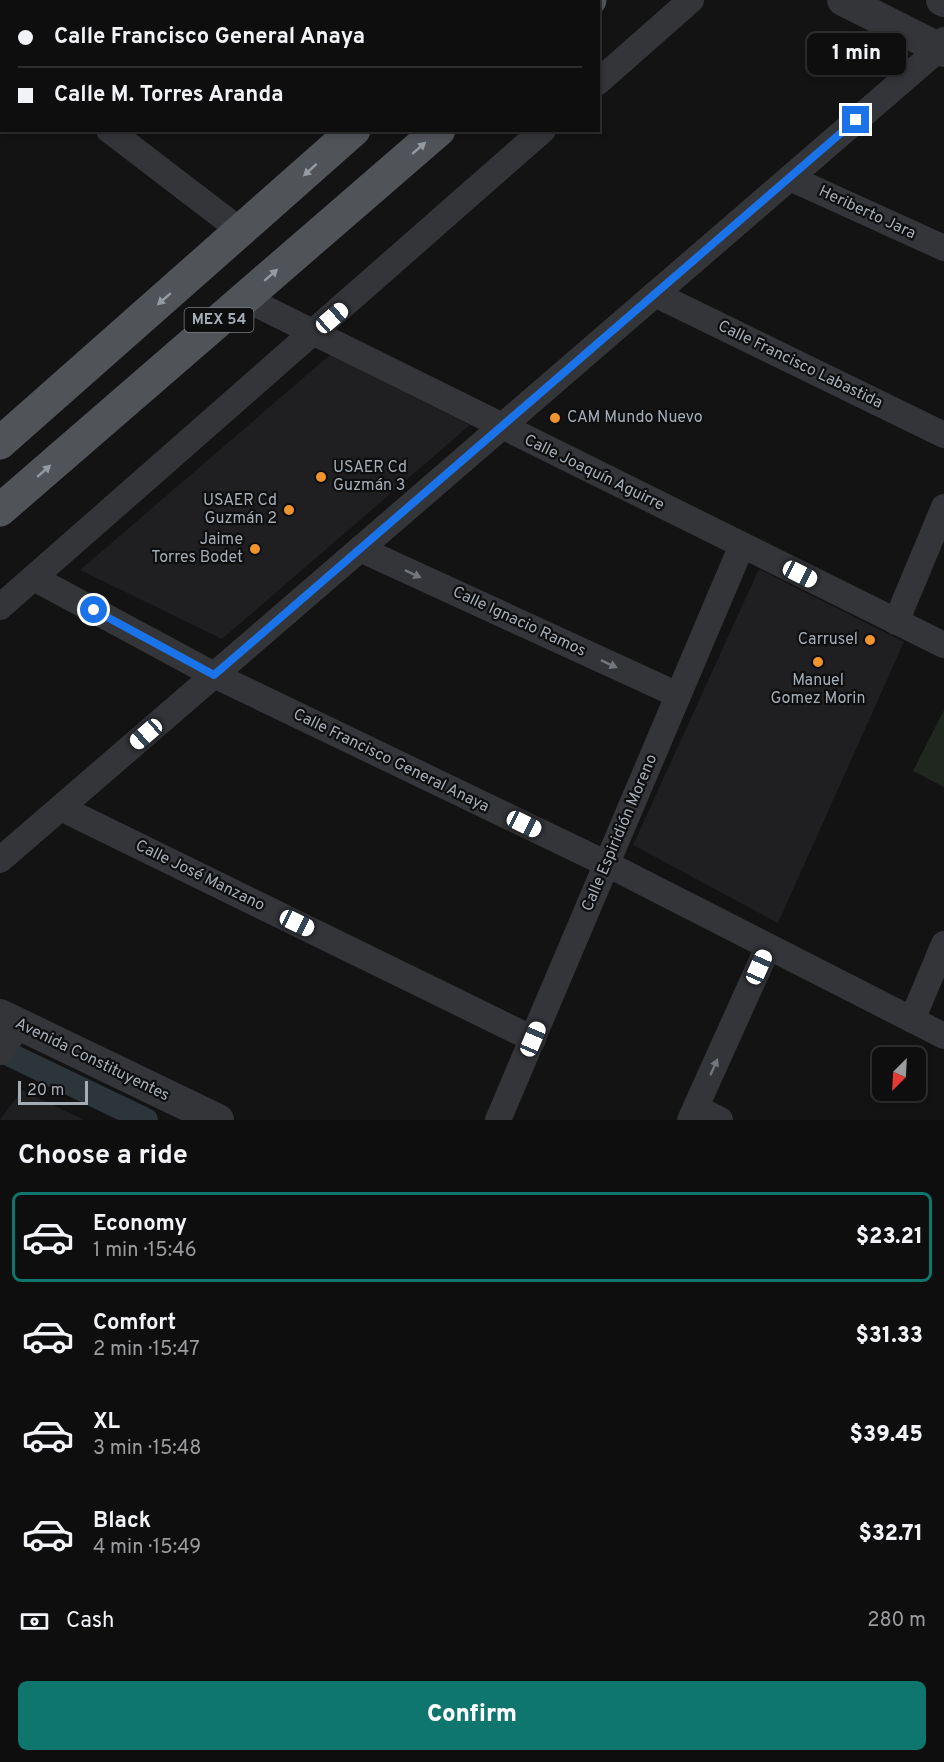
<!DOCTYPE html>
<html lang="en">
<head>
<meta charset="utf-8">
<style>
  :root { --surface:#0e0e0f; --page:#171718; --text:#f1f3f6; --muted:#9b9c9e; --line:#2e2e2f; --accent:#0f766e }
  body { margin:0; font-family:Overpass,sans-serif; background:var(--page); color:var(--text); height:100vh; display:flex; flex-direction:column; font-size:22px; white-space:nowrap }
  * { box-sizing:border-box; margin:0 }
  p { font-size:20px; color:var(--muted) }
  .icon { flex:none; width:33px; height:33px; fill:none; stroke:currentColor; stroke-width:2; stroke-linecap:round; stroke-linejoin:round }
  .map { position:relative; height:1120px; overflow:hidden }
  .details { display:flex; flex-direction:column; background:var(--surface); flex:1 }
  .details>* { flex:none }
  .guide { position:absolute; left:0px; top:0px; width:600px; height:132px; box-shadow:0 3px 9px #0003,0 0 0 2px var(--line); display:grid; align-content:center; height:132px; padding:0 18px; background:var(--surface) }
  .needle { width:39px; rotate:204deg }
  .buttons { position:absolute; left:872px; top:1047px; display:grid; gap:12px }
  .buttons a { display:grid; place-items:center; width:54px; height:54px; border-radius:9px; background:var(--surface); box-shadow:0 3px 9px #0003,0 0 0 2px var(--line); font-size:30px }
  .scale { position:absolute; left:18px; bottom:15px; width:70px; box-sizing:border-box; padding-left:6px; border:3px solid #a4acb5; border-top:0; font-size:16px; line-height:21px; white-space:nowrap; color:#a4acb5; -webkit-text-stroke:4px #0e0e0f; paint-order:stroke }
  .end { position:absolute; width:27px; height:27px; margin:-14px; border:8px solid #1a73e8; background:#fff; box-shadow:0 0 0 3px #fff }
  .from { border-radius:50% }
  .bubble { position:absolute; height:42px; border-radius:9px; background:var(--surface); box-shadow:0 3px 9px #0003,0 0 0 2px var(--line); font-size:20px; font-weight:800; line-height:42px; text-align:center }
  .car { position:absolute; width:18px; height:36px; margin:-18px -9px; border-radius:8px; box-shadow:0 0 4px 2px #0007; background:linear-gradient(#fff 24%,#345 0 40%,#fff 0 76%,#345 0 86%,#fff 0) }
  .guide b { display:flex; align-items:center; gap:21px; height:57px; font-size:22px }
  .guide b+b { border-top:2px solid var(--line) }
  .guide i { width:15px; height:15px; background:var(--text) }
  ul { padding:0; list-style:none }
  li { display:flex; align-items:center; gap:18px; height:90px; margin:0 12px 9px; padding:0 6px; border:3px solid transparent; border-radius:9px }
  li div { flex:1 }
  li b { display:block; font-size:22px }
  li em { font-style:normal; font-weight:800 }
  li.active { border-color:var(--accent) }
  li>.icon { width:54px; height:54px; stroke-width:1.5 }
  h2 { padding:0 18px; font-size:27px; line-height:72px }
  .pay { display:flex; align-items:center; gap:15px; height:66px; padding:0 18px; font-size:22px }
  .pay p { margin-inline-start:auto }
  .primary-button { display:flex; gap:12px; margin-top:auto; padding:12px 18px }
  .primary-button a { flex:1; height:69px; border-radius:9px; background:var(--accent); color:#fff; font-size:24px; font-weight:800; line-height:69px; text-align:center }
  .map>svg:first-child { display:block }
</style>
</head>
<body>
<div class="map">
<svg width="944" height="1120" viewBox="0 0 944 1120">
  <rect width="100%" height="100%" fill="#131314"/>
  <!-- built -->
  <g fill="#1f1f21">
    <polygon points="330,355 470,425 222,639 80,570"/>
    <polygon points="759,569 904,642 778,923 633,845"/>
    <polygon points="22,1090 84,1120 0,1120"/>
  </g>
  <!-- pitch -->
  <polygon fill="#1f271f" points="944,710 944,787 913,771"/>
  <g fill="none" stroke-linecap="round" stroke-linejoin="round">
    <!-- canal -->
    <polyline stroke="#2b353a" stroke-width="24" points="0,1050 146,1120"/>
    <!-- minor -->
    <g stroke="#343539" stroke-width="26">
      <polyline points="0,47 2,48"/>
      <polyline points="598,82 691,0"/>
      <polyline points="109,130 241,231"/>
      <polyline points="790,178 944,248"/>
      <polyline points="655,294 944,435"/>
      <polyline points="244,298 944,645"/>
      <polyline points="360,549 678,695"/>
      <polyline points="34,578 214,675 607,864 944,1036"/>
      <polyline points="0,607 543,130"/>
      <polyline points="896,622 944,507"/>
      <polyline points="61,808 533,1039"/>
      <polyline points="0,860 939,49 944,40"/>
      <polyline points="912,1020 944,944"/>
      <polyline points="0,1052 19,1025"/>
      <polyline points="696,1108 720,1120"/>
      <polyline points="498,1120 742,545"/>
      <polyline points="690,1120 768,947"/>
    </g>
    <!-- tertiary -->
    <g stroke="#343539" stroke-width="32">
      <polyline points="843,0 944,51"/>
      <polyline points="942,0 944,1"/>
      <polyline points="0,1015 218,1120"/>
    </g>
    <!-- primary -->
    <g stroke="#505358" stroke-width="33">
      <polyline points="498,2 499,0"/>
      <polyline points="588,2 590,0"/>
      <polyline points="0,443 354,130"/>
      <polyline points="0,510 439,130"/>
    </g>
  </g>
  <!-- one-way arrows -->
  <defs><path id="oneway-solid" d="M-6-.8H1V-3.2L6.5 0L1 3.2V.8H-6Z" transform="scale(1.5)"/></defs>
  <g fill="#939aa2">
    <use href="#oneway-solid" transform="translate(419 148) rotate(-41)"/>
    <use href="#oneway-solid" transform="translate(310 170) rotate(138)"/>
    <use href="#oneway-solid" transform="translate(271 275) rotate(-41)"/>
    <use href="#oneway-solid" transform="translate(164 299) rotate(139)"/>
    <use href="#oneway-solid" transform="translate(44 471) rotate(-41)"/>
  </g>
  <g fill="#72767d">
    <use href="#oneway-solid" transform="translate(413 574) rotate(25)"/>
    <use href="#oneway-solid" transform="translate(609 664) rotate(25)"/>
    <use href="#oneway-solid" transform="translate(714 1067) rotate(-66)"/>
  </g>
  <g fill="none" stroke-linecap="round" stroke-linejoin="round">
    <!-- route -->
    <polyline stroke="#1a73e8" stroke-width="8" points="94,610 214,675 856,120"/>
  </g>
  <!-- markers -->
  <g fill="#f2942d" stroke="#0e0e0f" stroke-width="2">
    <circle cx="555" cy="418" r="6"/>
    <circle cx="321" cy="477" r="6"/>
    <circle cx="289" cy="510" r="6"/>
    <circle cx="255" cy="549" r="6"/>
    <circle cx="870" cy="640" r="6"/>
    <circle cx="818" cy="662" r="6"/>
  </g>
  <g text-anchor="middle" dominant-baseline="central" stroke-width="4.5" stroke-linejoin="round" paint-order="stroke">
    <!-- shield labels -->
    <rect fill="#0e0e0f" stroke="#777d83" stroke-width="1.5" x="184.5" y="308" width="69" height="24" rx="4.5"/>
    <g font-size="15" font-weight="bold" fill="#a4acb5">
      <text x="219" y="320">MEX 54</text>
    </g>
    <!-- street labels -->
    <g font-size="16" fill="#a4acb5" stroke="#0e0e0f">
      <text transform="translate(867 213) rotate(25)">Heriberto Jara</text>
      <text transform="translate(800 365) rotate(26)">Calle Francisco Labastida</text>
      <text transform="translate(594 473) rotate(26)">Calle Joaquín Aguirre</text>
      <text transform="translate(519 622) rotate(25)">Calle Ignacio Ramos</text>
      <text transform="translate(391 761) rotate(26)">Calle Francisco General Anaya</text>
      <text transform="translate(620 833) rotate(-67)">Calle Espiridión Moreno</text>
      <text transform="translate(200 876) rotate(26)">Calle José Manzano</text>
      <text transform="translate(92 1060) rotate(26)">Avenida Constituyentes</text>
    </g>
    <!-- poi labels -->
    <g font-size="16" fill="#a4acb5" stroke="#0e0e0f" text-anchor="end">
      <text x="567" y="418" text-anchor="start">CAM Mundo Nuevo</text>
      <text x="333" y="468" text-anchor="start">USAER Cd<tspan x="333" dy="18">Guzmán 3</tspan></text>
      <text x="277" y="501">USAER Cd<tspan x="277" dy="18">Guzmán 2</tspan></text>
      <text x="243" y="540">Jaime<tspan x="243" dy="18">Torres Bodet</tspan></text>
      <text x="858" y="640">Carrusel</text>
      <text x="818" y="681" text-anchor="middle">Manuel<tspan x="818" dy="18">Gomez Morin</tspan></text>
    </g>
  </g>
</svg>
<div class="buttons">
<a><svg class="needle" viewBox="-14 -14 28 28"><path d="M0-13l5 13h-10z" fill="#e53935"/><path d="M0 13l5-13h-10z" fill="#9b9c9e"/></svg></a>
</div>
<div class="scale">20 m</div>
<i class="end from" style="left:94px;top:610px"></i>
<i class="end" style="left:856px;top:120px"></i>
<div class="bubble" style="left:807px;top:33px;width:99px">1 min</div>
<i class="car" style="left:332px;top:318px;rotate:49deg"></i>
<i class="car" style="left:800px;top:574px;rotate:117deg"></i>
<i class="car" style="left:146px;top:734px;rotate:229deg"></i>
<i class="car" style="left:524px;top:824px;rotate:116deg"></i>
<i class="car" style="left:297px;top:923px;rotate:116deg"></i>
<i class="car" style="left:759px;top:967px;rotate:24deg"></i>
<i class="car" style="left:533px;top:1039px;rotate:23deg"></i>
<div class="guide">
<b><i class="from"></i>Calle Francisco General Anaya</b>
<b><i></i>Calle M. Torres Aranda</b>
</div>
</div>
<section class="details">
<h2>Choose a ride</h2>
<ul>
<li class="active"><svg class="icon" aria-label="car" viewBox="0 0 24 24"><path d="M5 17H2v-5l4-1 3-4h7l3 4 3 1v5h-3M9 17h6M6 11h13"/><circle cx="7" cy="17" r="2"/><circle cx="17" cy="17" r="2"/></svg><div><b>Economy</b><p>1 min · 15:46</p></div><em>$23.21</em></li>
<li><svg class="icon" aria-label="car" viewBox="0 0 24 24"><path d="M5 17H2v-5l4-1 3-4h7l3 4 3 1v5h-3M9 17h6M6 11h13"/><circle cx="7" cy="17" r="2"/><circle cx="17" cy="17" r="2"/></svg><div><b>Comfort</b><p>2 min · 15:47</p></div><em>$31.33</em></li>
<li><svg class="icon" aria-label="car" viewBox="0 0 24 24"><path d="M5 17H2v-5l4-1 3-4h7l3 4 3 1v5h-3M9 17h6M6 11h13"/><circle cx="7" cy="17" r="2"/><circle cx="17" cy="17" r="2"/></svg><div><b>XL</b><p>3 min · 15:48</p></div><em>$39.45</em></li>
<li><svg class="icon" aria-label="car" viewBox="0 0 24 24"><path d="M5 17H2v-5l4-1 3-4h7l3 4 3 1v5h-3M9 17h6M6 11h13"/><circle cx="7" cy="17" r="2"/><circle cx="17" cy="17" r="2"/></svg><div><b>Black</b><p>4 min · 15:49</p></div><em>$32.71</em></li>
</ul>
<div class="pay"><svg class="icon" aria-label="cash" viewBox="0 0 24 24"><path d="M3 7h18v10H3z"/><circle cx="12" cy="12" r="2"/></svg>Cash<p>280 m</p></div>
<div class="primary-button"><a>Confirm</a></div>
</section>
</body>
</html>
